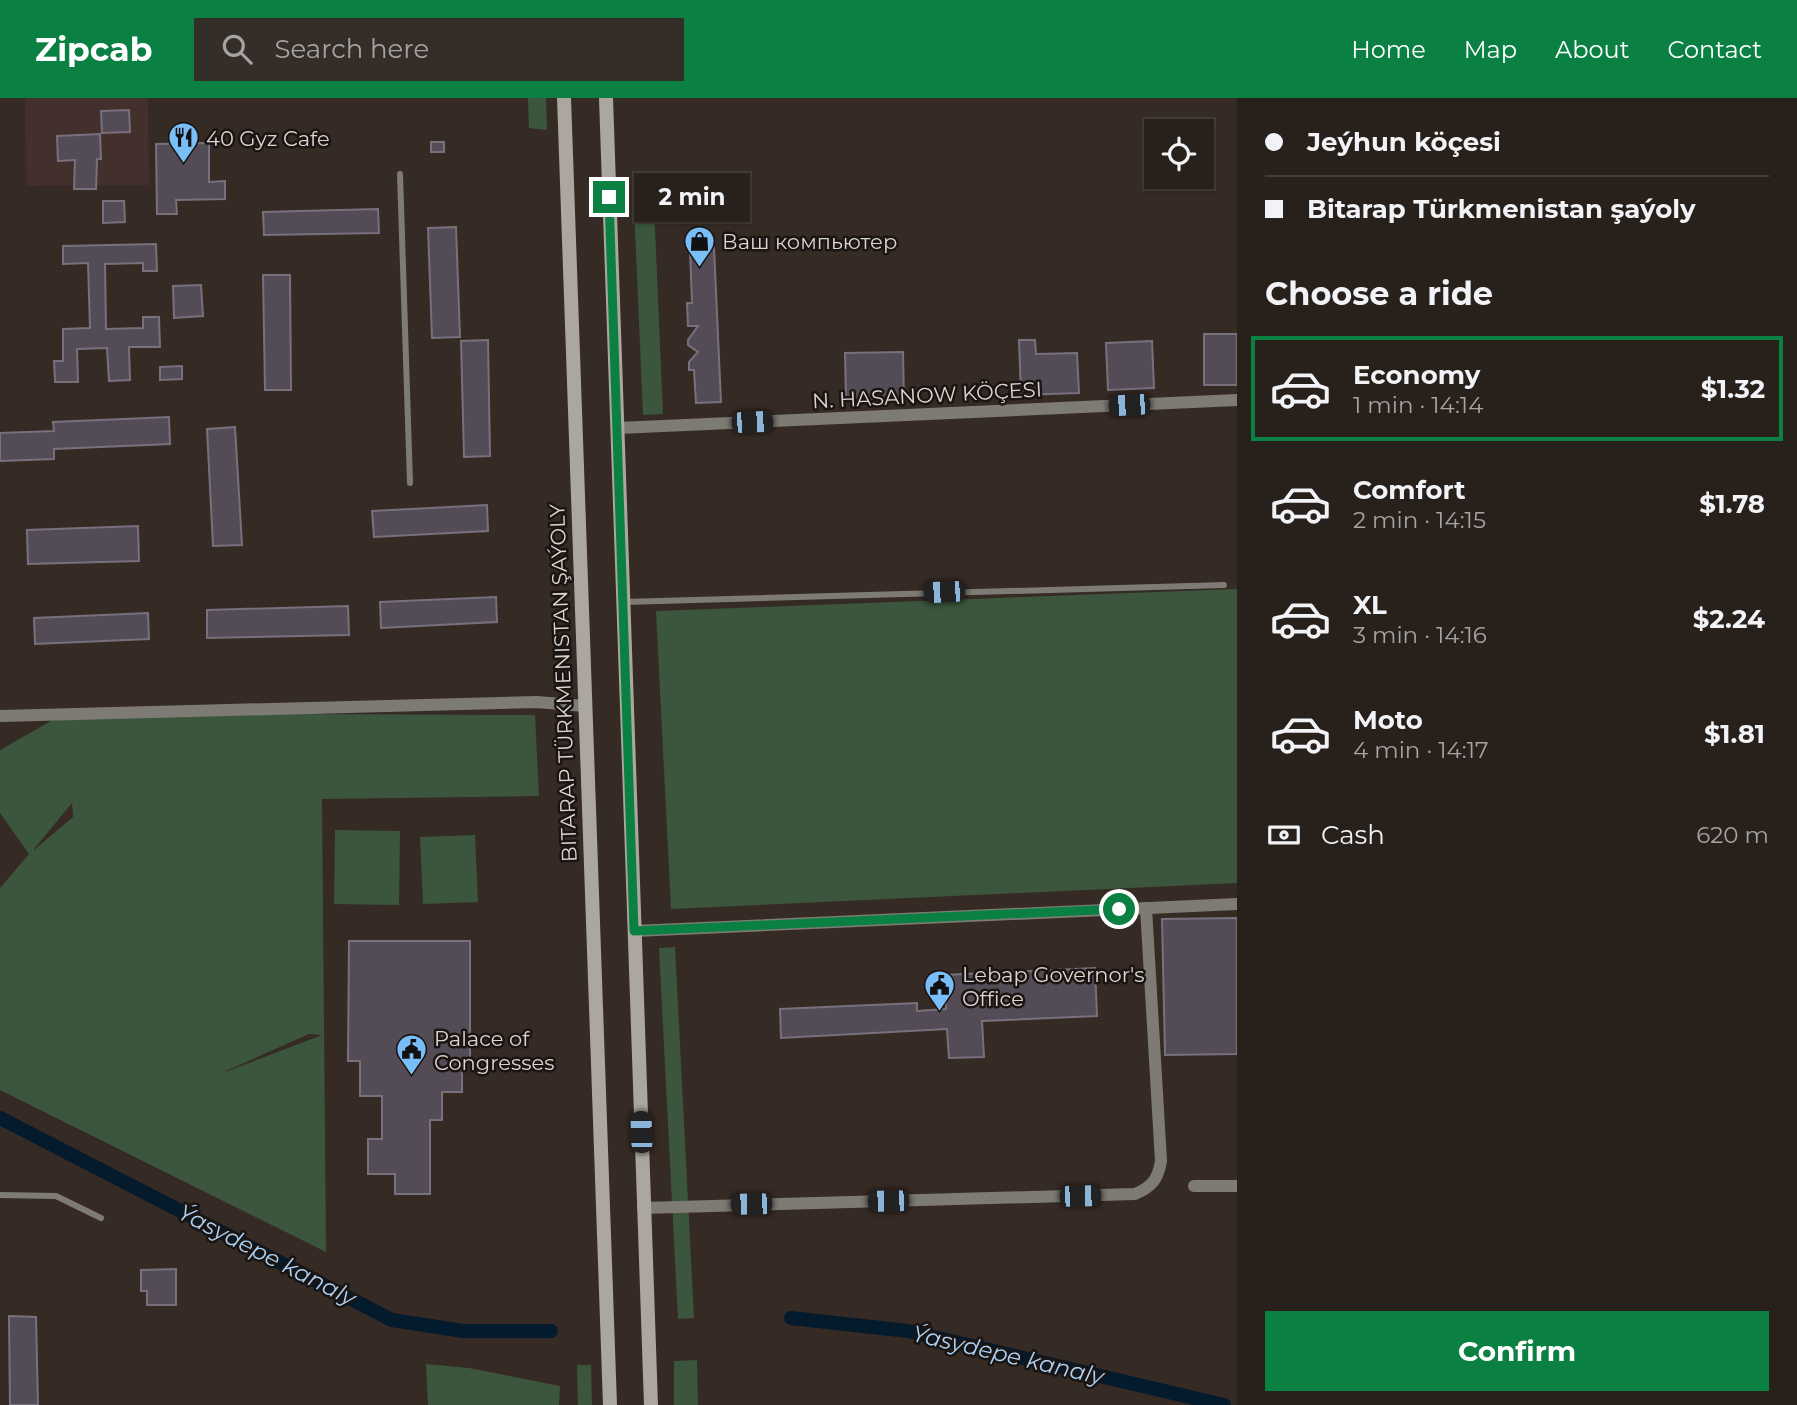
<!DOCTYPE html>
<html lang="en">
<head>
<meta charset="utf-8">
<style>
  :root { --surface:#28201b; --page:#342d28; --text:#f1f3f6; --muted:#a5a3a3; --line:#443e3a; --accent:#0b8043 }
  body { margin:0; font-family:Montserrat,sans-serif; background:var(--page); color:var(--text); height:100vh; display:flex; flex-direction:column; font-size:26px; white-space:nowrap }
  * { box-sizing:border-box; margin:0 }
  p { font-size:23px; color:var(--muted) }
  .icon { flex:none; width:38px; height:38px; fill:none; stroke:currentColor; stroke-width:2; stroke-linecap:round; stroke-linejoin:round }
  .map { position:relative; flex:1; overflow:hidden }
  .details { display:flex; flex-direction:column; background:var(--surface); width:560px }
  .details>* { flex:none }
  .guide { display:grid; align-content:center; height:154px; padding:0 28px; background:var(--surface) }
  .fabs { position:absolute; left:1144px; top:21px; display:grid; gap:14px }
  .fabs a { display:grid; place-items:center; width:70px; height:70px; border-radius:0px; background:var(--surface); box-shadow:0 2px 5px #0004,0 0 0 2px var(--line); font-size:35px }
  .end { position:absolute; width:32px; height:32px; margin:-16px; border:9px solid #0b8043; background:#fff; box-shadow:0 0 0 4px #fff }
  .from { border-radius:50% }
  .bubble { position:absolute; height:49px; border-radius:0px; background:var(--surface); box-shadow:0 2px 5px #0004,0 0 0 2px var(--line); font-size:23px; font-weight:700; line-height:49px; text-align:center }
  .car { position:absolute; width:21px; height:42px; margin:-21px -10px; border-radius:9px; box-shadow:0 0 5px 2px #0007; background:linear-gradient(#222 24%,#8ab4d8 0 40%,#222 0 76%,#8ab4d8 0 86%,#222 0) }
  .guide b { display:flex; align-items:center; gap:24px; height:66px; font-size:26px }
  .guide b+b { border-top:2px solid var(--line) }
  .guide i { width:18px; height:18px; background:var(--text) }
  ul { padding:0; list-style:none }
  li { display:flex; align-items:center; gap:21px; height:105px; margin:0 14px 10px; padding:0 14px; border:4px solid transparent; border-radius:0px }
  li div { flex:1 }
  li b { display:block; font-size:26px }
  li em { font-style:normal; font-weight:700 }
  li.selected { border-color:var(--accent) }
  li>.icon { width:63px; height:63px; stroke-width:1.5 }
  h2 { padding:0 28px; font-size:32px; line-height:84px }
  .pay { display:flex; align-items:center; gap:18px; height:77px; padding:0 28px; font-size:26px }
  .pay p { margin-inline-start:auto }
  .action { display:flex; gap:14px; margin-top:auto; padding:14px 28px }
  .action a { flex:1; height:80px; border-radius:0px; background:var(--accent); color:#fff; font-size:28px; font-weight:700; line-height:80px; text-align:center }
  header { display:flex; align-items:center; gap:42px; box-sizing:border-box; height:98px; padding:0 35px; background:var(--accent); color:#fff }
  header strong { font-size:33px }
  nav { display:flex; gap:38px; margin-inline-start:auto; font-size:24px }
  .search { width:490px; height:63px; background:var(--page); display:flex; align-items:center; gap:18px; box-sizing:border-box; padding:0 24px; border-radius:0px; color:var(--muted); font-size:26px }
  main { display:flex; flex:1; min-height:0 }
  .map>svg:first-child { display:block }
</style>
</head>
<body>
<header>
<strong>Zipcab</strong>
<div class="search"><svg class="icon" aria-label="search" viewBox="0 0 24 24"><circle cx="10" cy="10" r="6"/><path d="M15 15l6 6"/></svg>Search here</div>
<nav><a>Home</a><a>Map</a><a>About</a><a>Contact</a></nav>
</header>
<main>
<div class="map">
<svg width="1237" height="1307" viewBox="0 0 1237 1307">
  <rect width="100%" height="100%" fill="#362a24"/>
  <!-- education -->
  <polygon fill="#432f2c" points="25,0 148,0 149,87 26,88"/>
  <!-- green -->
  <g fill="#3b563c" fill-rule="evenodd">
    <polygon points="528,0 546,0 547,32 529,30"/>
    <polygon points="653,84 663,316 643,317 633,85"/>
    <polygon points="1237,491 1237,785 671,811 656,513"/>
    <path d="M65,615L535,617L539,698L322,701L326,1154L0,992V790L29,756L0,715V652ZM72,705L73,719L34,752V751ZM309,936L322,937L225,974L226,973Z"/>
    <polygon points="335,732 400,733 399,807 334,806"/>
    <polygon points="475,737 478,804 423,806 420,739"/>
    <polygon points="675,849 694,1220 678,1221 659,850"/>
    <polygon points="697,1262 698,1307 674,1307 674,1263"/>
    <polygon points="426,1266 469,1270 560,1288 559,1307 428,1307"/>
    <polygon points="577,1267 591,1267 592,1307 578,1307"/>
  </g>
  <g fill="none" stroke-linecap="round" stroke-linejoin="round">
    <!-- canal -->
    <g stroke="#041a2d" stroke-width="14">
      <polyline points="0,1020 392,1222 463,1233 551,1233"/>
      <polyline points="791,1220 908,1233 1224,1307"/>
    </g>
  </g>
  <!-- building -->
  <g fill="#534c57" stroke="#78707c" stroke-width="2">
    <polygon points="129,12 130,34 102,35 101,13"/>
    <polygon points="100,36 101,61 97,61 96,91 74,91 75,62 58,63 57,38"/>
    <rect x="431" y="44" width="13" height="10"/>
    <polygon points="209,45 209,84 225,83 225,101 176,102 177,116 157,116 156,46"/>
    <polygon points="103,103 124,103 125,124 103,125"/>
    <polygon points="378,111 379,135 264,137 263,114"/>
    <polygon points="456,129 460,239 432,240 428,130"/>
    <polygon points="156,146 157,173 143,173 143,165 105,166 106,231 143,230 143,219 159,219 160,249 129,249 130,282 109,283 107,250 77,251 78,284 55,284 54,263 63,263 63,231 90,230 88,165 63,166 63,148"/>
    <polygon points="714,150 721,304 696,305 694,272 689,272 689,264 698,254 688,247 688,242 698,228 688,228 687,205 692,205 690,151"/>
    <polygon points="263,177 290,177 291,292 265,292"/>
    <polygon points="201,187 203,218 174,220 173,188"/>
    <rect x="1204" y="236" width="33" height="51"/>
    <polygon points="488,242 490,358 464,359 461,243"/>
    <polygon points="1019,242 1035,242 1036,256 1077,255 1079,295 1021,297"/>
    <polygon points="1152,243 1154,290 1108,292 1106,245"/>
    <polygon points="903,254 904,302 846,303 845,255"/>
    <polygon points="182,268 182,281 160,282 160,269"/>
    <polygon points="169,319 170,346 54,351 54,361 0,363 0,335 54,333 53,324"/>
    <polygon points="235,329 242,447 213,448 207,331"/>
    <polygon points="487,407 488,433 374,439 372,413"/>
    <polygon points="138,428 139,463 28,466 27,432"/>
    <polygon points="496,499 497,524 381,530 380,504"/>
    <polygon points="348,508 349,537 207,540 207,512"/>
    <polygon points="148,515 149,541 35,546 34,520"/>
    <polygon points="1237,820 1237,956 1165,957 1162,821"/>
    <polygon points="349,843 470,843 470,962 462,962 462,994 442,994 442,1022 430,1022 430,1096 395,1096 395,1076 368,1076 368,1041 382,1041 382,998 360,998 360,963 348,963"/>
    <polygon points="1095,870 1097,918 982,923 984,959 949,960 947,931 781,940 780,911 917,905 917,913 946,911 944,877"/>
    <polygon points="176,1171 176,1207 147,1207 147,1193 141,1193 141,1172"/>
    <polygon points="9,1218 36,1219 38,1307 10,1307"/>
  </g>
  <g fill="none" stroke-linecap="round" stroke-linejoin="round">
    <!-- service -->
    <g stroke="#7e7b75" stroke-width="6">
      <polyline points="400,76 410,385"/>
      <polyline points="623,504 1224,487"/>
      <polyline points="0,1097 56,1098 101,1120"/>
    </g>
    <!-- minor -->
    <g stroke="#7e7b75" stroke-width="12">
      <polyline points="618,330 1237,302"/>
      <polyline points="0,618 537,604 585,608"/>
      <polyline points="634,833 1237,806"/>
      <polyline points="1194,1088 1237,1088"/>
      <path d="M643,1110L1135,1096C1152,1089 1158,1081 1161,1063L1146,810"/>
    </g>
    <!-- secondary -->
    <g stroke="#aca79e" stroke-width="14">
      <polyline points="564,0 610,1307"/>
      <polyline points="606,0 651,1307"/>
    </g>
  </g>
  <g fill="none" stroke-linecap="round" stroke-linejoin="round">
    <!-- route -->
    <polyline stroke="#0b8043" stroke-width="9" points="609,99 634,833 1119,811"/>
  </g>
  <!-- icons -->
  <defs>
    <symbol id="restaurant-pin" viewBox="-11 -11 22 30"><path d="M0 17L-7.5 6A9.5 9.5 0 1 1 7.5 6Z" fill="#7abef8" stroke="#1a1412"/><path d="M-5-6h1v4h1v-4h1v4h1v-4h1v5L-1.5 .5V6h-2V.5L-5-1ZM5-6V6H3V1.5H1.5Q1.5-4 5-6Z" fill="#111"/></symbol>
    <symbol id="shop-pin" viewBox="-11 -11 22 30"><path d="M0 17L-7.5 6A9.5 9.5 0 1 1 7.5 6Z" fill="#7abef8" stroke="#1a1412"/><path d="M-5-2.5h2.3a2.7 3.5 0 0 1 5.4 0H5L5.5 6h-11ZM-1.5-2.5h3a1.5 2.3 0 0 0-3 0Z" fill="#111"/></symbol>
    <symbol id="civic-pin" viewBox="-11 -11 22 30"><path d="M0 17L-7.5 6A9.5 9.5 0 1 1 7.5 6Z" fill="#7abef8" stroke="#1a1412"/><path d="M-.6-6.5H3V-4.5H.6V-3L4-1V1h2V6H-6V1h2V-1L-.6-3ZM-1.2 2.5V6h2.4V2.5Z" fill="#111"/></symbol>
  </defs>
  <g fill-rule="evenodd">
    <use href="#restaurant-pin" x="166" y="22" width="35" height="47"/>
    <use href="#shop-pin" x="682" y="126" width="35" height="47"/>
    <use href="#civic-pin" x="922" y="870" width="35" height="47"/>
    <use href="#civic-pin" x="394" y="934" width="35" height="47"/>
  </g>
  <g text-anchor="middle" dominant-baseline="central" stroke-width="5" stroke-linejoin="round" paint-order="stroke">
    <!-- poi labels -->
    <g font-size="21" fill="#dcd4d0" stroke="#1a1412" text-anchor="start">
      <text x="206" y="40">40 Gyz Cafe</text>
      <text x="722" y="143">Ваш компьютер</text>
      <text x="962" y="876">Lebap Governor's<tspan x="962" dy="24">Office</tspan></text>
      <text x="434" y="940">Palace of<tspan x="434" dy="24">Congresses</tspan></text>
    </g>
    <!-- street labels -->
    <g font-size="21" fill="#dcd4d0" stroke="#1a1412">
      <text transform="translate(927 297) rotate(-3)">N. HASANOW KÖÇESI</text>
      <text transform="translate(563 585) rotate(-92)">BITARAP TÜRKMENISTAN ŞAÝOLY</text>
    </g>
    <!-- water labels -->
    <g font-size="23" font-style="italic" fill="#abd1f6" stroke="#1a1412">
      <text transform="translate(267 1157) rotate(27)">Ýasydepe kanaly</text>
      <text transform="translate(1008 1257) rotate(13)">Ýasydepe kanaly</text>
    </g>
  </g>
</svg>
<div class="fabs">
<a><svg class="icon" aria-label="locate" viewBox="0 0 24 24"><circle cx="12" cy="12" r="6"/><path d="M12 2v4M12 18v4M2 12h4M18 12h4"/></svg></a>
</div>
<i class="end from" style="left:1119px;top:811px"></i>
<i class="end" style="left:609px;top:99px"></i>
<div class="bubble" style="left:634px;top:75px;width:116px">2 min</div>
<i class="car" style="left:1129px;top:307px;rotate:267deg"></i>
<i class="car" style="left:752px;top:324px;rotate:88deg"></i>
<i class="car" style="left:944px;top:494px;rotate:268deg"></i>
<i class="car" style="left:641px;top:1034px;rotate:358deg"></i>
<i class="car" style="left:1080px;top:1098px;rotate:89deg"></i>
<i class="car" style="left:888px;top:1103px;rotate:269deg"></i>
<i class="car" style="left:751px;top:1106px;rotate:269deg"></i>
</div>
<section class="details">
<div class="guide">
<b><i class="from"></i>Jeýhun köçesi</b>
<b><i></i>Bitarap Türkmenistan şaýoly</b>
</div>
<h2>Choose a ride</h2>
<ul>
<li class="selected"><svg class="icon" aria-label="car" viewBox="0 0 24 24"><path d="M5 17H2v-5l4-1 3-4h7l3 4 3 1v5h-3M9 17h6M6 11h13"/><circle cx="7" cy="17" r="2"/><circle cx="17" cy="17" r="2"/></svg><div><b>Economy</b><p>1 min · 14:14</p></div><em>$1.32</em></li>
<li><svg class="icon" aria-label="car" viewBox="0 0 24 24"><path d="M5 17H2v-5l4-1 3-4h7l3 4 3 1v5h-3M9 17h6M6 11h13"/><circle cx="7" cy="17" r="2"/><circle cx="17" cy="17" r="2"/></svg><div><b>Comfort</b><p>2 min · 14:15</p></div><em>$1.78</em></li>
<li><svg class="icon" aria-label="car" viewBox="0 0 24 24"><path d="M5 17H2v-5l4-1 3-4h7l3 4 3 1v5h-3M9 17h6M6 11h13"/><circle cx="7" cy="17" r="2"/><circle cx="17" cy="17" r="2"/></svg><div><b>XL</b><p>3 min · 14:16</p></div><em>$2.24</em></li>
<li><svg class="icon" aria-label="car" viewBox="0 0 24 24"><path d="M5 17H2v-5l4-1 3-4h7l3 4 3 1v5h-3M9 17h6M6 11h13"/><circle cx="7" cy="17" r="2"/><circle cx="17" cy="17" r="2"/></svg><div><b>Moto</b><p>4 min · 14:17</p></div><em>$1.81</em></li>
</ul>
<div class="pay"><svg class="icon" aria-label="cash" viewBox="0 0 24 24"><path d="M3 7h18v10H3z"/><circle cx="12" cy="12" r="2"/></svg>Cash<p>620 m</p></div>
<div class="action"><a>Confirm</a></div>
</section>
</main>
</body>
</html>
